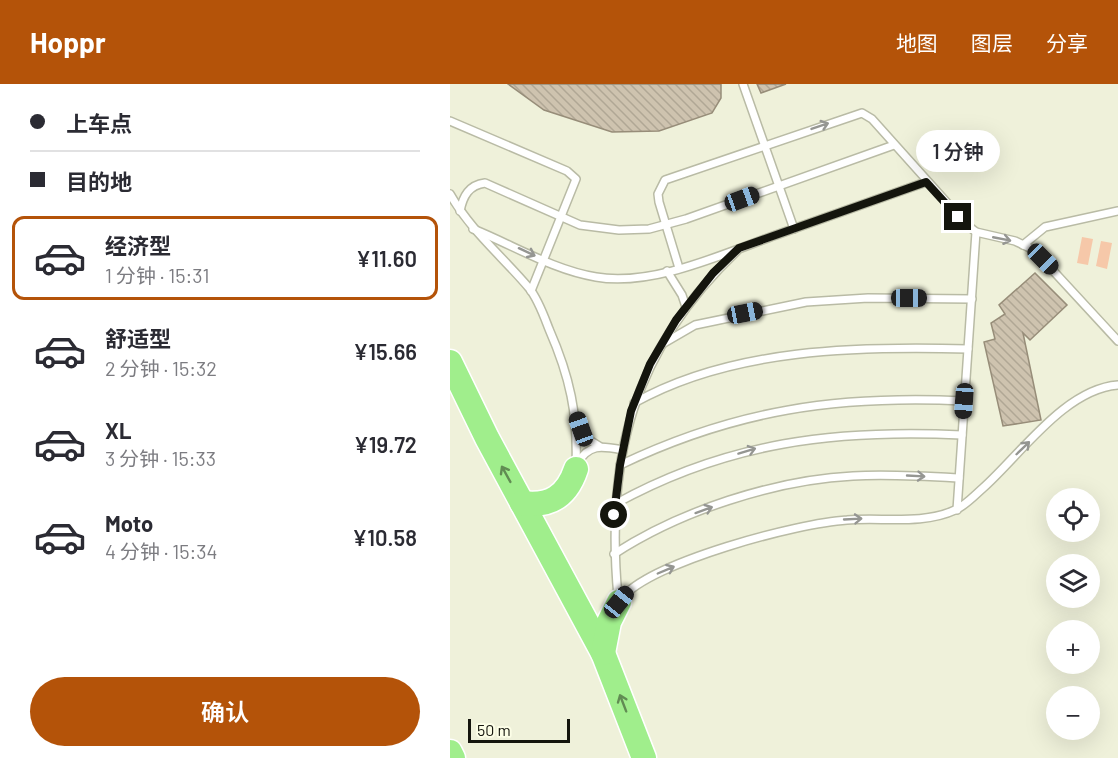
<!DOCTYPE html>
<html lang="zh">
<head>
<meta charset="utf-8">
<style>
  :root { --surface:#fff; --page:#f2f2f3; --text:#2b2b33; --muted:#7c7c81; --line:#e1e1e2; --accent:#b45309 }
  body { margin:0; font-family:Barlow,"Noto Sans SC",sans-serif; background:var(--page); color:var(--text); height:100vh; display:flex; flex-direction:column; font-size:22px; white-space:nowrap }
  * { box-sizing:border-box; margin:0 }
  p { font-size:20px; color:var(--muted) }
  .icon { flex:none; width:33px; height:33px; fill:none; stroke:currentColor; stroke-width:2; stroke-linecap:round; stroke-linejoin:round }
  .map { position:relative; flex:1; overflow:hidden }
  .side { display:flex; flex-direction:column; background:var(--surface); width:450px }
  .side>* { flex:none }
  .top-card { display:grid; align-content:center; height:132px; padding:0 30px; background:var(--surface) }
  .tools { position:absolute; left:596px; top:404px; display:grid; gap:12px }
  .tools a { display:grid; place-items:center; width:54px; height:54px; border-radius:50%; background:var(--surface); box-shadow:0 6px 24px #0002; font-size:30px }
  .scale { position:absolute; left:18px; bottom:15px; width:102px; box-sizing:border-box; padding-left:6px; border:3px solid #14150d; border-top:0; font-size:16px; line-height:21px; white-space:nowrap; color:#14150d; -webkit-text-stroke:4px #fcfee7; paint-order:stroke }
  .end { position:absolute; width:27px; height:27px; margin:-14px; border:8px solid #14150d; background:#fff; box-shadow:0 0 0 3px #fff }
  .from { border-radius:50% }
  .bubble { position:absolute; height:42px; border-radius:21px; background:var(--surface); box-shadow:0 6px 24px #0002; font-size:20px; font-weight:600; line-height:42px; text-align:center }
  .car { position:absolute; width:18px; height:36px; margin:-18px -9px; border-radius:8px; box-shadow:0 0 4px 2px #0007; background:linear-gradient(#222 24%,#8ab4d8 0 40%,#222 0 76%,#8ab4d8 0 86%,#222 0) }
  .top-card b { display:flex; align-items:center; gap:21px; height:57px; font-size:22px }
  .top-card b+b { border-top:2px solid var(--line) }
  .top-card i { width:15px; height:15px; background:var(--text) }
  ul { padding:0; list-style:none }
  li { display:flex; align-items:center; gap:18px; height:84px; margin:0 12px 9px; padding:0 18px; border:3px solid transparent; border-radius:12px }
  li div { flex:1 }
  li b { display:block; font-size:22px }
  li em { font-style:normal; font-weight:600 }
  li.current { border-color:var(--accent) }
  li>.icon { width:54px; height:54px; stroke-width:1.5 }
  .cta { display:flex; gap:12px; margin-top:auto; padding:12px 30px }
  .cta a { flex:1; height:69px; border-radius:36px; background:var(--accent); color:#fff; font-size:24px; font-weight:600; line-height:69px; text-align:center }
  header { display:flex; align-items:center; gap:36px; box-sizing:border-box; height:84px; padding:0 30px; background:var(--accent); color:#fff }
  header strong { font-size:28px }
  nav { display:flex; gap:33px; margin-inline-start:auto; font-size:21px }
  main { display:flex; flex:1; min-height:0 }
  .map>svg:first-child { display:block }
</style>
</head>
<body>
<header>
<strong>Hoppr</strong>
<nav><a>地图</a><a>图层</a><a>分享</a></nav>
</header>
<main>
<section class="side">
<div class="top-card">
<b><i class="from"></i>上车点</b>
<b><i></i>目的地</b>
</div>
<ul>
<li class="current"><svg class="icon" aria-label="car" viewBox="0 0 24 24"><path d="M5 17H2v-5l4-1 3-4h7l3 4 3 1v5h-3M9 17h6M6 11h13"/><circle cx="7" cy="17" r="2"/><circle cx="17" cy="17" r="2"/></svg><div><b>经济型</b><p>1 分钟 · 15:31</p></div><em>¥11.60</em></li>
<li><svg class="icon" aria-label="car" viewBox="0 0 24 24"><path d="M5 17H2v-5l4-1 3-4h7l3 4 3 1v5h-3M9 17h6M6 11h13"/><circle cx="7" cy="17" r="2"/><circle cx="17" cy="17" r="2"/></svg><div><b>舒适型</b><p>2 分钟 · 15:32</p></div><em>¥15.66</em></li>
<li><svg class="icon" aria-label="car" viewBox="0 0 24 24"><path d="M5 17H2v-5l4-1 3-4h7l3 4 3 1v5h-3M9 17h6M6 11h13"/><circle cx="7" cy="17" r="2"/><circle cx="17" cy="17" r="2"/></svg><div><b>XL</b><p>3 分钟 · 15:33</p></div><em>¥19.72</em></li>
<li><svg class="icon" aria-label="car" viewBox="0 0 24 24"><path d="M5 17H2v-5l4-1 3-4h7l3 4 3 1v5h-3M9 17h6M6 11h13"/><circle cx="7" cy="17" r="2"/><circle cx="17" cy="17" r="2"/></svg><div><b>Moto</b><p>4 分钟 · 15:34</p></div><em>¥10.58</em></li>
</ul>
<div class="cta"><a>确认</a></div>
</section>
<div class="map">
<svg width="668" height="674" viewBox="0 0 668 674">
  <defs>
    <pattern id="building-back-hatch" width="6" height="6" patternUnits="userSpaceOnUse" patternTransform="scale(1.5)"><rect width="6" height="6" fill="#cec3af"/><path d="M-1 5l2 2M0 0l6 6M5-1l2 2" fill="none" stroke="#b0a795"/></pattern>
  </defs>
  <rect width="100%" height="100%" fill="#eff1da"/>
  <!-- pitch -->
  <g fill="#f6c8a9">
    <polygon points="632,153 643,155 638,181 627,179"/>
    <polygon points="651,157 662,159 657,185 646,182"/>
  </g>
  <!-- building -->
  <g fill="url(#building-back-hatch)" stroke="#978d79" stroke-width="1.5">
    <polygon points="58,0 271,0 271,14 262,29 209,47 162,48 94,26"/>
    <polygon points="307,0 336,0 311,9"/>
    <polygon points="585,189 617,221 580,256 573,249 591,336 553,342 534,258 545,255 541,239 555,230 549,221"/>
  </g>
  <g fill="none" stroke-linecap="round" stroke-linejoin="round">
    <defs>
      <g id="lane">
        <polyline points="293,0 344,145"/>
        <polyline points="0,37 117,87 126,95 81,207"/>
        <path d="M0,110C21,147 52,172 79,204C88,215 94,232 99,245C120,293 128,330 126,382"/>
        <path d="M10,127C13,112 19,101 35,99L130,141L169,146L199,145L236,135L444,61"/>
        <path d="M23,145C63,161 103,186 146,193C202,203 273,170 326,151C376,133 426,116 476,98"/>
        <polyline points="573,161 595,143 668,127"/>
        <polyline points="229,184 209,118 208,110 215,96 412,29 422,35 517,141 526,148 565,157 584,166 668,257"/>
        <polyline points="217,187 232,211 236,223"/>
        <polyline points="214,259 245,241 356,218 418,214 522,215"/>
        <path d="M184,319C282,264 409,262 518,265"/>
        <polyline points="128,338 136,354 149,362"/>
        <path d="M127,380C139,359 152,362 173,366"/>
        <path d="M170,381C285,326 387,311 514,317"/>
        <path d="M165,420C277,358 386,345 512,351"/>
        <polyline points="507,426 526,148"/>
        <path d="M164,470C230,427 324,396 403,392C438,390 473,392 509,394"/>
        <path d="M168,513C155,373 183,266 287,167"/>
        <path d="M172,514C201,478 348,439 397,436C431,433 473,441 505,426C515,422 525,411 533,404C571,370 615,305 668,301"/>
      </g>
      <g id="highway">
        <polyline points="0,278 37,354 153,569 194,674"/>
        <path d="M72,419C100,423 117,412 126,385"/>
        <polyline points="153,569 159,538 169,518"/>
        <polyline points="0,668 3,674"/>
      </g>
    </defs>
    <!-- lane casing -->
    <use href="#lane" stroke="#b9bba5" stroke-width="10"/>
    <!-- highway casing -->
    <use href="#highway" stroke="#fff" stroke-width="27"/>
    <!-- lane -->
    <use href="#lane" stroke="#fff" stroke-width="7"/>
    <!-- highway -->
    <use href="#highway" stroke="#a0ee8c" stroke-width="24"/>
  </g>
  <!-- one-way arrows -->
  <defs><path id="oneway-shaft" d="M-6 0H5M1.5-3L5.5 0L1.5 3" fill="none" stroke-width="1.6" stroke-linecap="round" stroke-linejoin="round" transform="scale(1.5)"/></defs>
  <g stroke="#959692">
    <use href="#oneway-shaft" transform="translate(370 42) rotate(-19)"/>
    <use href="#oneway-shaft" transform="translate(552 155) rotate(11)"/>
    <use href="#oneway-shaft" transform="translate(77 168) rotate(25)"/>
    <use href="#oneway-shaft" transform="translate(573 364) rotate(-44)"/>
    <use href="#oneway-shaft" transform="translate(297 367) rotate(-17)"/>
    <use href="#oneway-shaft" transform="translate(466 392) rotate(3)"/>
    <use href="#oneway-shaft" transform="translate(254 426) rotate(-20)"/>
    <use href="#oneway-shaft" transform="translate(403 435) rotate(-3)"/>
    <use href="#oneway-shaft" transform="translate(216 486) rotate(-23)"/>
  </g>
  <g stroke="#618c53">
    <use href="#oneway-shaft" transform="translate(56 390) rotate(-119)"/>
    <use href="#oneway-shaft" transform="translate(173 619) rotate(-111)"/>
  </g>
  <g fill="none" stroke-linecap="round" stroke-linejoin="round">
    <!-- route -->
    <polyline stroke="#14150d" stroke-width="8" points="164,431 170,381 181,327 200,280 226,236 263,189 289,164 476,98 508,133"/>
  </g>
</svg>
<div class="tools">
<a><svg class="icon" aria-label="locate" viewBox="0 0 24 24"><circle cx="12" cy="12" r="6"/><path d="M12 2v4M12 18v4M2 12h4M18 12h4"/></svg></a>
<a><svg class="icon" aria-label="layers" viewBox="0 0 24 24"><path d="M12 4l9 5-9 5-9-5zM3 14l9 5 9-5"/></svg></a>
<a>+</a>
<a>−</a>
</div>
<div class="scale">50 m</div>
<i class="end from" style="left:164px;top:431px"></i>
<i class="end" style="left:508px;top:133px"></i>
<div class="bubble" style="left:466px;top:46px;width:84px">1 分钟</div>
<i class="car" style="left:292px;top:115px;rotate:70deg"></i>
<i class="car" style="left:593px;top:175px;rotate:135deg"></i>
<i class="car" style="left:459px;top:214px;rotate:90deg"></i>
<i class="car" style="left:295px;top:229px;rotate:79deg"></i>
<i class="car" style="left:514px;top:317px;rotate:184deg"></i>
<i class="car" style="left:131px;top:345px;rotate:340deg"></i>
<i class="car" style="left:169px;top:518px;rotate:39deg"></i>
</div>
</main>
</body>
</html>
